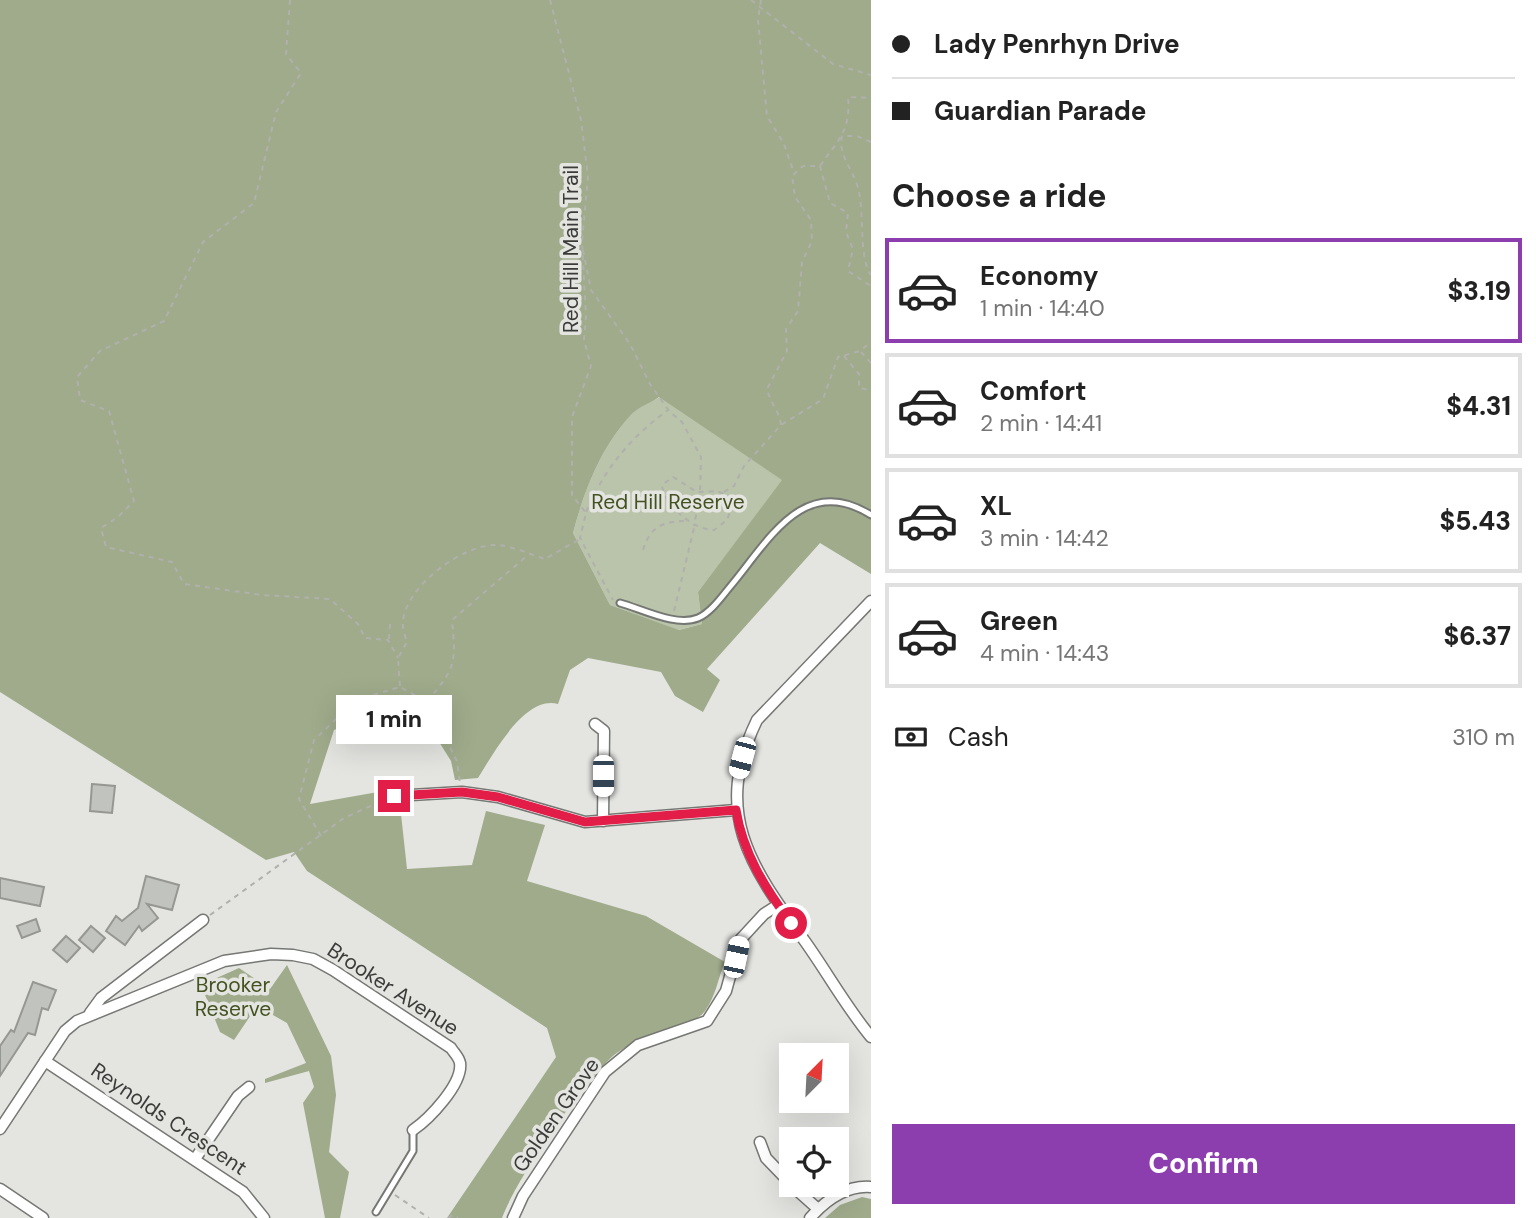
<!DOCTYPE html>
<html lang="en">
<head>
<meta charset="utf-8">
<style>
  :root { --surface:#fff; --page:#f2f2f2; --text:#222; --muted:#767676; --line:#e0e0e0; --accent:#8d3eae }
  body { margin:0; font-family:"DM Sans",sans-serif; background:var(--page); color:var(--text); height:100vh; display:flex; flex-direction:column; font-size:26px; white-space:nowrap }
  * { box-sizing:border-box; margin:0 }
  p { font-size:23px; color:var(--muted) }
  .icon { flex:none; width:38px; height:38px; fill:none; stroke:currentColor; stroke-width:2; stroke-linecap:round; stroke-linejoin:round }
  .map { position:relative; flex:1; overflow:hidden }
  .details { display:flex; flex-direction:column; background:var(--surface); width:665px }
  .details>* { flex:none }
  .hud { display:grid; align-content:center; height:154px; padding:0 21px; background:var(--surface) }
  .needle { width:46px; rotate:24deg }
  .tools { position:absolute; left:779px; top:1043px; display:grid; gap:14px }
  .tools a { display:grid; place-items:center; width:70px; height:70px; border-radius:0px; background:var(--surface); box-shadow:0 7px 28px #0002; font-size:35px }
  .end { position:absolute; width:32px; height:32px; margin:-16px; border:9px solid #e11d48; background:#fff; box-shadow:0 0 0 4px #fff }
  .from { border-radius:50% }
  .bubble { position:absolute; height:49px; border-radius:0px; background:var(--surface); box-shadow:0 7px 28px #0002; font-size:23px; font-weight:800; line-height:49px; text-align:center }
  .car { position:absolute; width:21px; height:42px; margin:-21px -10px; border-radius:9px; box-shadow:0 0 5px 2px #0007; background:linear-gradient(#fff 24%,#345 0 40%,#fff 0 76%,#345 0 86%,#fff 0) }
  .hud b { display:flex; align-items:center; gap:24px; height:66px; font-size:26px }
  .hud b+b { border-top:2px solid var(--line) }
  .hud i { width:18px; height:18px; background:var(--text) }
  ul { padding:0; list-style:none }
  li { display:flex; align-items:center; gap:21px; height:105px; margin:0 14px 10px; padding:0 7px; border:4px solid var(--line); border-radius:0px }
  li div { flex:1 }
  li b { display:block; font-size:26px }
  li em { font-style:normal; font-weight:800 }
  li.on { border-color:var(--accent) }
  li>.icon { width:63px; height:63px; stroke-width:1.5 }
  h2 { padding:0 21px; font-size:32px; line-height:84px }
  .pay { display:flex; align-items:center; gap:18px; height:77px; padding:0 21px; font-size:26px }
  .pay p { margin-inline-start:auto }
  .cta { display:flex; gap:14px; margin-top:auto; padding:14px 21px }
  .cta a { flex:1; height:80px; border-radius:0px; background:var(--accent); color:#fff; font-size:28px; font-weight:800; line-height:80px; text-align:center }
  main { display:flex; flex:1; min-height:0 }
  .map>svg:first-child { display:block }
</style>
</head>
<body>
<main>
<div class="map">
<svg width="871" height="1218" viewBox="0 0 871 1218">
  <rect width="100%" height="100%" fill="#e4e5e1"/>
  <!-- green -->
  <path fill="#bac4aa" d="M660,397L783,480L698,592L702,624L678,630L610,605L573,533C584,491 601,447 631,415C638,407 651,402 660,397Z"/>
  <!-- forest -->
  <g fill="#9fab8b" fill-rule="evenodd">
    <path d="M0,0H871V574L820,543L707,669L720,680L703,712L675,696L661,672L588,658L570,670L558,704C525,695 493,754 478,778L455,780L451,761L411,697L334,730L310,804L378,792L401,814L407,869L472,865L486,811L545,825L527,881L646,916L725,962C718,978 716,996 705,1011C692,1029 637,1036 614,1055C582,1083 517,1178 502,1218H447L556,1057L547,1028L307,871L294,852L266,860L0,692ZM659,397L782,480L698,592L702,624L679,630L610,605L573,533C584,491 601,447 631,415C638,407 651,403 659,397Z"/>
    <polygon points="287,965 331,1056 336,1095 329,1152 349,1172 340,1218 325,1218 303,1103 314,1087 309,1071 265,1083 265,1079 306,1063 287,1023 257,1006 234,1040 220,1032 201,985 239,968 270,989"/>
    <polygon points="862,1197 871,1199 871,1218 825,1218 840,1205"/>
  </g>
  <!-- building -->
  <g fill="#c1c3bf" stroke="#969793" stroke-width="2">
    <polygon points="92,784 115,786 112,813 90,811"/>
    <polygon points="146,876 179,885 172,910 147,904 158,918 142,931 139,926 125,945 106,931 116,916 122,921 138,908"/>
    <polygon points="0,878 44,887 40,906 0,898"/>
    <polygon points="36,919 40,931 22,938 17,926"/>
    <polygon points="91,926 105,938 93,952 79,940"/>
    <polygon points="66,936 80,948 67,962 53,950"/>
    <polygon points="33,982 56,990 48,1010 42,1008 35,1035 28,1033 0,1076 0,1046 11,1030 14,1032"/>
  </g>
  <g fill="none" stroke-linecap="round" stroke-linejoin="round">
    <defs>
      <g id="service">
        <path d="M620,603C642,609 676,627 698,618C710,613 721,598 729,588C768,542 803,472 871,515"/>
        <polyline points="376,1212 413,1151 413,1130"/>
      </g>
      <g id="minor">
        <path d="M871,601L757,720C712,813 750,865 804,940C827,972 846,1007 871,1037"/>
        <polyline points="595,724 604,731 603,821"/>
        <polyline points="394,796 462,792 498,797 585,822 736,810"/>
        <polyline points="90,1013 101,998 203,920"/>
        <polyline points="45,1061 243,1192 264,1218"/>
        <path d="M0,1129L65,1031L77,1021L224,961L271,954L293,955L313,959L333,970L451,1048C454,1053 459,1057 460,1063C463,1084 429,1119 413,1130"/>
        <polyline points="760,1142 766,1158 791,1184"/>
        <polyline points="195,1159 238,1096 249,1087"/>
        <polyline points="791,1185 818,1209"/>
        <polyline points="0,1189 43,1218"/>
        <polyline points="513,1218 523,1196 605,1072 638,1045 707,1021 726,991 740,940 764,914 778,905"/>
        <path d="M810,1218C826,1200 846,1185 871,1187"/>
      </g>
    </defs>
    <!-- service casing -->
    <use href="#service" stroke="#757773" stroke-width="9"/>
    <!-- minor casing -->
    <use href="#minor" stroke="#757773" stroke-width="13"/>
    <!-- path -->
    <g stroke="#b0b0ad" stroke-width="2" stroke-dasharray="5 5" stroke-linecap="butt">
      <polyline points="290,0 286,54 301,73 276,112 254,203 203,242 164,321 100,351 77,377 80,400 109,411 134,501 118,517 101,528 106,547 172,562 184,584 262,595 330,599 358,624 365,638 388,640 398,658"/>
      <polyline points="550,0 581,120 588,176 582,242 586,317 584,340 591,366 572,417 572,495 586,513 580,538 613,600"/>
      <polyline points="751,0 833,64 871,75"/>
      <polyline points="761,0 758,20 767,116 784,144 794,173"/>
      <path d="M871,142L857,136H842C838,156 853,169 858,188C865,212 858,257 871,275"/>
      <polyline points="820,166 830,203 848,213 846,232 853,249 848,271 871,286"/>
      <polyline points="583,250 591,290 630,344 650,384 669,411 682,422 701,457 700,493 694,526"/>
      <polyline points="861,352 871,363"/>
      <polyline points="844,356 859,374 859,388 871,390"/>
      <path d="M781,425C779,410 770,403 767,389L787,351L786,329L798,311L802,262L812,241L811,220L795,197L792,176L803,166H820C838,140 851,131 848,97L871,98"/>
      <path d="M673,477L697,492L717,491L727,495L733,504L727,520L714,530C694,530 663,505 662,485Z"/>
      <polyline points="724,492 734,486 744,466 781,425 823,399 838,357 860,351 871,342"/>
      <path d="M586,512C605,468 630,438 668,410"/>
      <path d="M643,550C650,527 663,521 685,521"/>
      <polyline points="674,611 694,528"/>
      <polyline points="389,639 390,624"/>
      <path d="M400,686L398,658L407,642C405,636 402,628 403,621C406,586 464,543 498,545C513,546 531,555 545,559L580,539"/>
      <path d="M427,701C456,668 456,663 452,620L528,555"/>
      <polyline points="321,836 299,799 314,740 356,700 400,687 426,701 457,761 460,783"/>
      <polyline points="210,915 344,818 386,799"/>
      <polyline points="395,1195 429,1218"/>
      <polyline points="448,1218 453,1215 458,1218"/>
    </g>
    <!-- service -->
    <use href="#service" stroke="#fff" stroke-width="5"/>
    <!-- minor -->
    <use href="#minor" stroke="#fff" stroke-width="10"/>
  </g>
  <g fill="none" stroke-linecap="round" stroke-linejoin="round">
    <!-- route -->
    <path stroke="#e11d48" stroke-width="9" d="M394,796L462,792L498,797L585,822L736,810C743,853 765,888 791,923"/>
  </g>
  <g text-anchor="middle" dominant-baseline="central" stroke-width="7" stroke-linejoin="round" paint-order="stroke">
    <!-- street labels -->
    <g font-size="21" fill="#3b3b39" stroke="#e4e5e1">
      <text transform="translate(571 249) rotate(-90)">Red Hill Main Trail</text>
      <text transform="translate(393 989) rotate(33)">Brooker Avenue</text>
      <text transform="translate(556 1115) rotate(-55)">Golden Grove</text>
      <text transform="translate(169 1119) rotate(34)">Reynolds Crescent</text>
    </g>
    <!-- park labels -->
    <g font-size="21" fill="#435220" stroke="#e4e5e1">
      <text x="668" y="502">Red Hill Reserve</text>
      <text x="233" y="985">Brooker<tspan x="233" dy="24">Reserve</tspan></text>
    </g>
  </g>
</svg>
<div class="tools">
<a><svg class="needle" viewBox="-14 -14 28 28"><path d="M0-13l5 13h-10z" fill="#e53935"/><path d="M0 13l5-13h-10z" fill="#767676"/></svg></a>
<a><svg class="icon" aria-label="locate" viewBox="0 0 24 24"><circle cx="12" cy="12" r="6"/><path d="M12 2v4M12 18v4M2 12h4M18 12h4"/></svg></a>
</div>
<i class="end from" style="left:791px;top:923px"></i>
<i class="end" style="left:394px;top:796px"></i>
<div class="bubble" style="left:336px;top:695px;width:116px">1 min</div>
<i class="car" style="left:742px;top:758px;rotate:195deg"></i>
<i class="car" style="left:603px;top:776px;rotate:180deg"></i>
<i class="car" style="left:736px;top:957px;rotate:12deg"></i>
</div>
<section class="details">
<div class="hud">
<b><i class="from"></i>Lady Penrhyn Drive</b>
<b><i></i>Guardian Parade</b>
</div>
<h2>Choose a ride</h2>
<ul>
<li class="on"><svg class="icon" aria-label="car" viewBox="0 0 24 24"><path d="M5 17H2v-5l4-1 3-4h7l3 4 3 1v5h-3M9 17h6M6 11h13"/><circle cx="7" cy="17" r="2"/><circle cx="17" cy="17" r="2"/></svg><div><b>Economy</b><p>1 min · 14:40</p></div><em>$3.19</em></li>
<li><svg class="icon" aria-label="car" viewBox="0 0 24 24"><path d="M5 17H2v-5l4-1 3-4h7l3 4 3 1v5h-3M9 17h6M6 11h13"/><circle cx="7" cy="17" r="2"/><circle cx="17" cy="17" r="2"/></svg><div><b>Comfort</b><p>2 min · 14:41</p></div><em>$4.31</em></li>
<li><svg class="icon" aria-label="car" viewBox="0 0 24 24"><path d="M5 17H2v-5l4-1 3-4h7l3 4 3 1v5h-3M9 17h6M6 11h13"/><circle cx="7" cy="17" r="2"/><circle cx="17" cy="17" r="2"/></svg><div><b>XL</b><p>3 min · 14:42</p></div><em>$5.43</em></li>
<li><svg class="icon" aria-label="car" viewBox="0 0 24 24"><path d="M5 17H2v-5l4-1 3-4h7l3 4 3 1v5h-3M9 17h6M6 11h13"/><circle cx="7" cy="17" r="2"/><circle cx="17" cy="17" r="2"/></svg><div><b>Green</b><p>4 min · 14:43</p></div><em>$6.37</em></li>
</ul>
<div class="pay"><svg class="icon" aria-label="cash" viewBox="0 0 24 24"><path d="M3 7h18v10H3z"/><circle cx="12" cy="12" r="2"/></svg>Cash<p>310 m</p></div>
<div class="cta"><a>Confirm</a></div>
</section>
</main>
</body>
</html>
